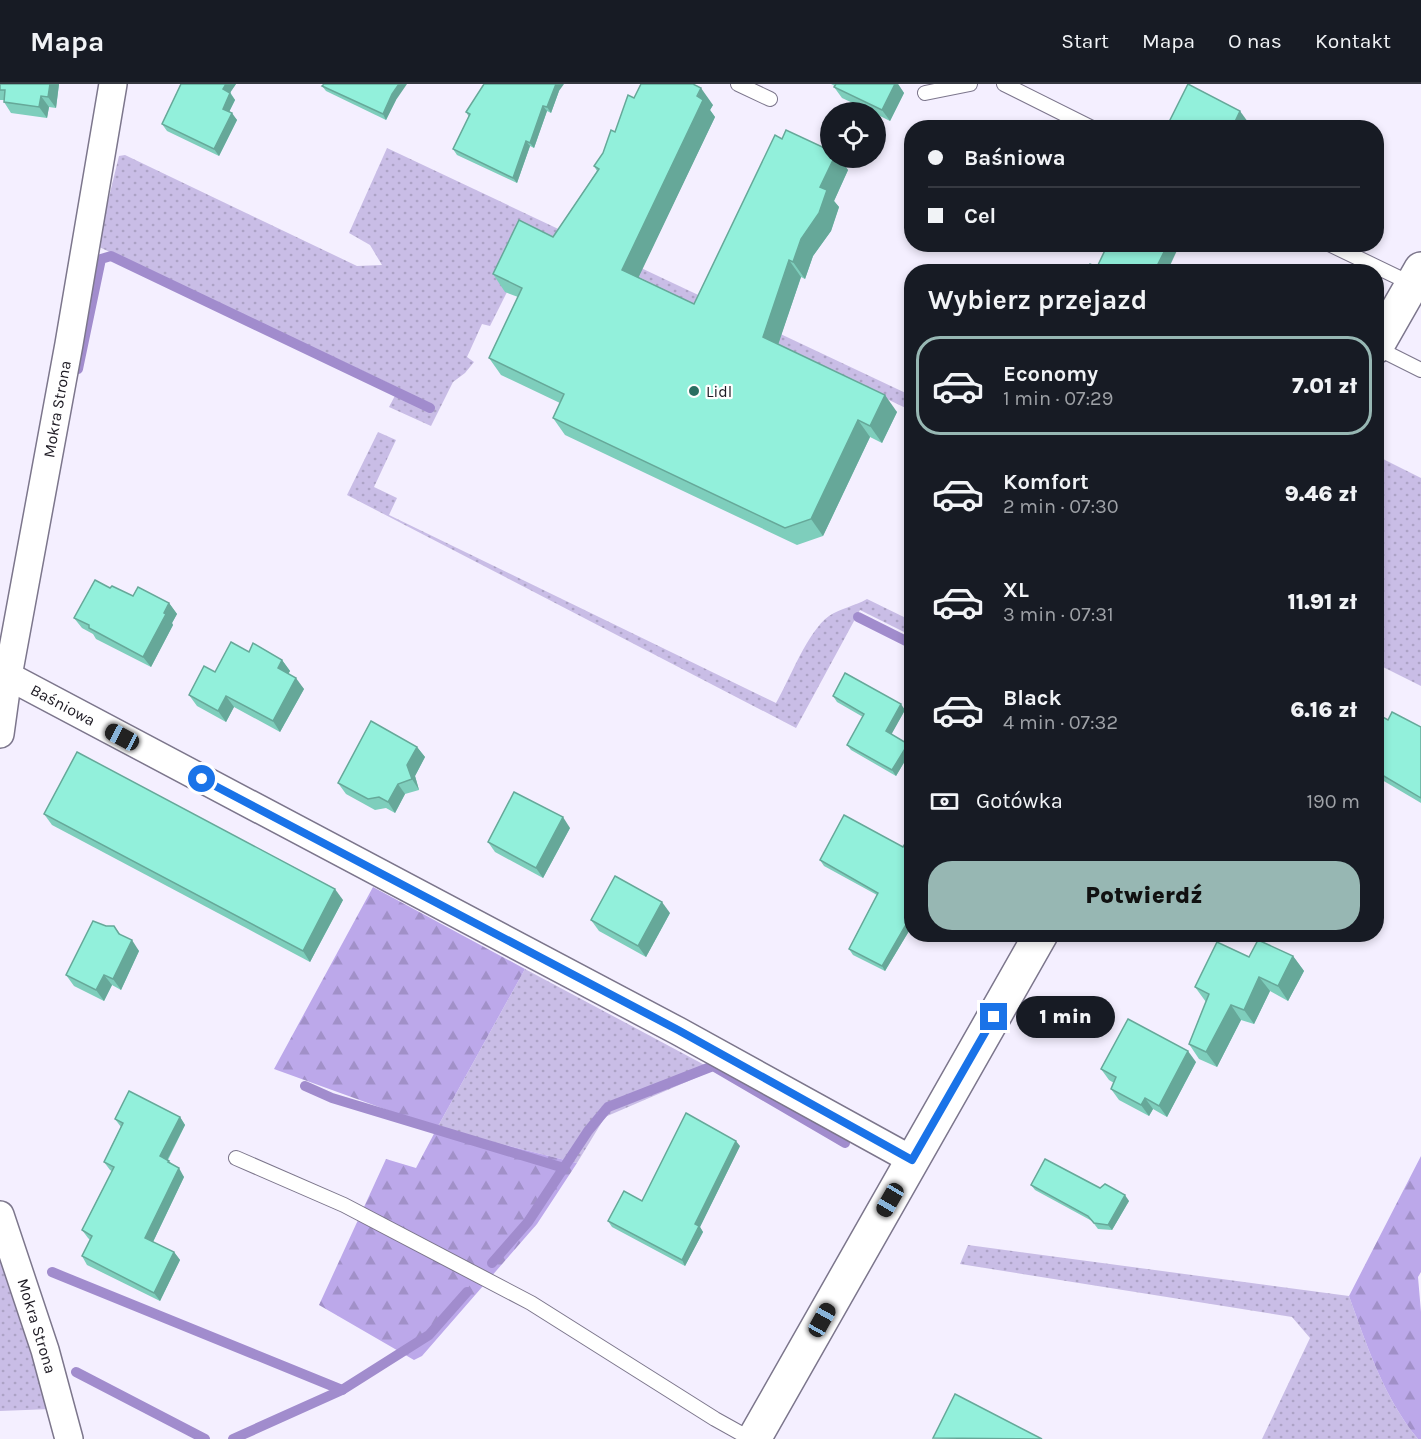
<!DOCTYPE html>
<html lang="pl">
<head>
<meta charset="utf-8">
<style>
  :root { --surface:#171b24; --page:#242831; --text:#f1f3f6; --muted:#9ea1a6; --line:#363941; --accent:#97b7b3 }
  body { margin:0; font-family:Karla,sans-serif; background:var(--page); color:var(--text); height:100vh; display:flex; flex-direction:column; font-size:22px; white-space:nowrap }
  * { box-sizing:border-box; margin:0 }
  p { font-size:20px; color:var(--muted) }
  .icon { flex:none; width:33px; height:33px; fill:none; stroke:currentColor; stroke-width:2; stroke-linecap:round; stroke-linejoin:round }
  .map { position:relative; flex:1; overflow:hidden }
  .drawer { position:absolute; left:904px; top:180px; width:480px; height:678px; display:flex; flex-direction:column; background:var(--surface); border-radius:24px; box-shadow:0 3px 9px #0003 }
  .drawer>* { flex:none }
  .hud { position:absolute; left:904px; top:36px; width:480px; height:132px; border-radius:24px; box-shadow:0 3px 9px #0003; display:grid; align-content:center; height:132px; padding:0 24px; background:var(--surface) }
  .tools { position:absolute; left:820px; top:18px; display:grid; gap:12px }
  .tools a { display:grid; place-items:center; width:66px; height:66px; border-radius:50%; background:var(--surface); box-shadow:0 3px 9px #0003; font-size:30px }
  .end { position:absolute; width:27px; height:27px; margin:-14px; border:8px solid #1a73e8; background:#fff; box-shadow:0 0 0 3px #fff }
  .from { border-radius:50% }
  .bubble { position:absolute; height:42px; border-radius:21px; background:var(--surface); box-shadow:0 3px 9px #0003; font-size:20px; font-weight:800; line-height:42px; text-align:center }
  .car { position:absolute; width:18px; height:36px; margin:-18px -9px; border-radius:8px; box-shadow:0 0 4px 2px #0007; background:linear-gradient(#222 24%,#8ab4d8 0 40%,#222 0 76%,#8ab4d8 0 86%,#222 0) }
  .hud b { display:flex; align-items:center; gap:21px; height:57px; font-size:22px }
  .hud b+b { border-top:2px solid var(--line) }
  .hud i { width:15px; height:15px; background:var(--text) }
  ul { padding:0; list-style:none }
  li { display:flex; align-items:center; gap:18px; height:99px; margin:0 12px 9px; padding:0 12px; border:3px solid transparent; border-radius:24px }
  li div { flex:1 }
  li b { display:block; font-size:22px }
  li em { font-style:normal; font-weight:800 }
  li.selected { border-color:var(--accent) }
  li>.icon { width:54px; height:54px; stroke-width:1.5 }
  h2 { padding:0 24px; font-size:27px; line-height:72px }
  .pay { display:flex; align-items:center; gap:15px; height:66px; padding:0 24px; font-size:22px }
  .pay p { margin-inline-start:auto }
  .action { display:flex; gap:12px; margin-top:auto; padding:12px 24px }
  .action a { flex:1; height:69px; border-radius:24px; background:var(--accent); color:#111; font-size:24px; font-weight:800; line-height:69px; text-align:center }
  header { display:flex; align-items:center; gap:36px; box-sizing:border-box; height:84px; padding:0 30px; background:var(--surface); border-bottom:2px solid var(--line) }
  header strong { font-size:28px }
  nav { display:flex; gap:33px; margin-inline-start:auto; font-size:21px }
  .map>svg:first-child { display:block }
</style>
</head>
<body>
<header>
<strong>Mapa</strong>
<nav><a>Start</a><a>Mapa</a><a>O nas</a><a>Kontakt</a></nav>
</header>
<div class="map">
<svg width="1421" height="1355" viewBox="0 0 1421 1355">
  <defs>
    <pattern id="grass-dots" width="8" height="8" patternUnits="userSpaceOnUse" patternTransform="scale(1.5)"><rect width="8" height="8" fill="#c9bde6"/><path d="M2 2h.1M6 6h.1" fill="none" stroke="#aca2c5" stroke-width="1.8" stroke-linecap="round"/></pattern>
    <pattern id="forest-firs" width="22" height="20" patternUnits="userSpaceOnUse" patternTransform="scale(1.5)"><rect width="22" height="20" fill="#bca8ea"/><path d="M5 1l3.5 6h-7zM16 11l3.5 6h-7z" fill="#a190c8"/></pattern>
  </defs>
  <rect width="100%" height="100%" fill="#f4efff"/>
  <!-- grass -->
  <g fill="url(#grass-dots)">
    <polygon points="387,64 912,312 912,327 532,146 504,206 507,208 490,242 482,240 467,273 474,278 465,289 453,298 431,342 389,323 399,304 97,162 119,72 125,71 357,182 382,181 370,161 349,149"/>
    <path d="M378,348L396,356L374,403L397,414L389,431L776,619C790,595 807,548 829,532C841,524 855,522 867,515L912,537V552L860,526L796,644L347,411Z"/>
    <polygon points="1377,372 1421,394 1421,602 1377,580"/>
    <polygon points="525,885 714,986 605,1033 577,1079 437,1044"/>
    <path d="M968,1161L1349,1212C1367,1262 1384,1314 1418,1355H1262L1310,1254L1292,1233L960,1180Z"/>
    <polygon points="0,1174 51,1325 0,1327"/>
  </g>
  <!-- forest -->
  <g fill="url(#forest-firs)">
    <polygon points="373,803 525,885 437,1044 577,1079 537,1140 422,1272 414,1276 319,1221 386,1075 416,1084 437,1044 274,985"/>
    <path d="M1421,1072V1188L1418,1193L1421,1228V1355H1418C1384,1314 1367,1262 1349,1212Z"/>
  </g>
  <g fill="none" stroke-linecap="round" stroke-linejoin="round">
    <!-- stream -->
    <g stroke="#a18ccd" stroke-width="10">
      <polyline points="78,285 101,175 111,172 430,324"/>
      <polyline points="858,533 912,560"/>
      <polyline points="305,1002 332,1014 564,1084"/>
      <polyline points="492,1179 528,1138 588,1047 608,1023 713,982 845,1059"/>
      <polyline points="52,1188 342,1306"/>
      <polyline points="76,1288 205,1355"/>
      <polyline points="233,1355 342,1306 429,1251 467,1208"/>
    </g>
    <defs>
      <g id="lane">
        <polyline points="738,0 770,15"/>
        <polyline points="1004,0 1092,44"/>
        <polyline points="925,9 970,0"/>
        <polyline points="1329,160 1412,200"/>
        <polyline points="1377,264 1421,286"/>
        <polyline points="236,1074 344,1121 531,1219 715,1335 751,1355"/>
      </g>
      <g id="street">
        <polyline points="8,592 678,947 912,1076"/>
        <polyline points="0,650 8,592 69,260 113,0"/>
        <polyline points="0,1131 45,1266 69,1355"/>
      </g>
      <g id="secondary">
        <polyline points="1377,262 1421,185"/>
        <polyline points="754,1355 1041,850"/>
      </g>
    </defs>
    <!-- lane casing -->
    <use href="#lane" stroke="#7c768c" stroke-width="16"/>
    <!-- street casing -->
    <use href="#street" stroke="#7c768c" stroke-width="30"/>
    <!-- secondary casing -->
    <use href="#secondary" stroke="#7c768c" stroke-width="36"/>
    <!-- lane -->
    <use href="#lane" stroke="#fff" stroke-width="14"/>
    <!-- street -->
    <use href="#street" stroke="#fff" stroke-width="27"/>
    <!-- secondary -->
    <use href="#secondary" stroke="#fff" stroke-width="33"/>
  </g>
  <!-- wall -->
  <g fill="#7ecebc">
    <polygon points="0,0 59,0 56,24 49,23 47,34 11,29 4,18 4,16 0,16"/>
    <polygon points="181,0 236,0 230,8 235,16 229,28 237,36 219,72 167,47 162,40"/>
    <polygon points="831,0 898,0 904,9 890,37 876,30 876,28 872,28 842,14 834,3 835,2"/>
    <polygon points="322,2 396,16 386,36 326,7"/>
    <polygon points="559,7 551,29 547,27 534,64 530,62 517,99 457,71 453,65 469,33 466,28"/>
    <polygon points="634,14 713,21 710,26 715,33 638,193 694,220 831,74 839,74 848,86 834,117 839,123 831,147 813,172 805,195 801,193 778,260 897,328 882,359 870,353 823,452 797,461 565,351 553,334 560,319 501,291 489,274 518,213 505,208 493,190 553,153 597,87 594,82 603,69"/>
    <polygon points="110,504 133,512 169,519 177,530 172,539 173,541 151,583 96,555 93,550 82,544 74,534"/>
    <polygon points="249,568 282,576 290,587 288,590 304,605 280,648 234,623 226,638 197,622 189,611 215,588"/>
    <polygon points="833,612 905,626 891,650 908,660 912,665 896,692 851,666 847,661 863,633 837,618"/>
    <polygon points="1388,636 1421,643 1421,719 1377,693 1377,639"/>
    <polygon points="417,663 425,673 415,692 419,706 405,710 395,729 386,724 375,726 346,710 338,699"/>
    <polygon points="44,730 343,816 310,878 52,741"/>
    <polygon points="570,744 543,794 495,768 488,758"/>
    <polygon points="912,757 912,842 885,887 853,871 849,865 877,811 824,782 820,776 903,763"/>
    <polygon points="670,829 646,873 599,847 591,836"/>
    <polygon points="106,842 114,842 121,851 139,867 121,906 112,901 104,917 74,902 66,891"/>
    <polygon points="1293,872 1304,887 1288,917 1270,907 1254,940 1241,936 1217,983 1199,975 1189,960 1206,918 1195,903"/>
    <polygon points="1196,978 1167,1033 1153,1025 1149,1032 1119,1016 1111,1005 1114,999 1109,996 1101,985"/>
    <polygon points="180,1033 185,1041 168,1076 184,1093 153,1158 174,1168 180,1176 160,1217 87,1181 82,1172 90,1156 88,1154 82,1146 112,1087 110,1086 104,1078 121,1043 115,1035"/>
    <polygon points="740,1062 700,1143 703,1148 685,1182 612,1143 608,1137 642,1117"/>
    <polygon points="1031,1101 1100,1104 1129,1117 1112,1146 1098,1145 1092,1137 1035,1106"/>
  </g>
  <!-- shaded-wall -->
  <g fill="#66a899">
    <polygon points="50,0 59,0 56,24 48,13"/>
    <polygon points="226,0 236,0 228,12 223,5"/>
    <polygon points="399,0 407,0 396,16 386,36 383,30 392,10"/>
    <polygon points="556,0 564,0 559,7 551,29 547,23"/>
    <polygon points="895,0 898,0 904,9 890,37 882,26"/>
    <polygon points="701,4 713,21 710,26 715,33 634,203 622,186"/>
    <polygon points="230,9 235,16 227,32 223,25"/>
    <polygon points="41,12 49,23 47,34 39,23"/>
    <polygon points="543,22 547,27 534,64 530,59"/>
    <polygon points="1240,27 1248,38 1245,44 1232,44"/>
    <polygon points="232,29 237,36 219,72 214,65"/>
    <polygon points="526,57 530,62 517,99 513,94"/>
    <polygon points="834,74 839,74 848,86 834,117 839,123 831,147 813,172 805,195 793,178 820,103"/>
    <polygon points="1168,160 1180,160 1167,188 1154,188"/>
    <polygon points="789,176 801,193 775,270 763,253"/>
    <polygon points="885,311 897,328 882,359 870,342"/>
    <polygon points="858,336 870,353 823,452 811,435"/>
    <polygon points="169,519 177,530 172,539 173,541 151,583 143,573"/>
    <polygon points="282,576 290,587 285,595 278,584"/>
    <polygon points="296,594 304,605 280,648 273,637"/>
    <polygon points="226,612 234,623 226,638 218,627"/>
    <polygon points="901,620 905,626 890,653 886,647"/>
    <polygon points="908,660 912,665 896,692 892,686"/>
    <polygon points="417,663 425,673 415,692 419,706 412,695 407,681"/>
    <polygon points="398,700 405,710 395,729 388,718"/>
    <polygon points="563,733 570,744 543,794 536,784"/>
    <polygon points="335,805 343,816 310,878 303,867"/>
    <polygon points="662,818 670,829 646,873 638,862"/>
    <polygon points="912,830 912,842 885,887 882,882"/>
    <polygon points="132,856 139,867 121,906 113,895"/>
    <polygon points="1293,872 1304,887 1288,917 1278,902"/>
    <polygon points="104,891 112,901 104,917 96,906"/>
    <polygon points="1259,893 1270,907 1254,940 1244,926"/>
    <polygon points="1231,921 1241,936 1217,983 1206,968"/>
    <polygon points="1188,967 1196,978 1167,1033 1159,1022"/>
    <polygon points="1145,1014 1153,1025 1149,1032 1141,1021"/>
    <polygon points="180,1033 185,1041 165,1080 160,1072"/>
    <polygon points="736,1057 740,1062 700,1143 703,1148 685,1182 682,1176 695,1140"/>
    <polygon points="179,1084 184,1093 151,1162 145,1154"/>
    <polygon points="1125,1111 1129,1117 1112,1146 1108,1141"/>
    <polygon points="174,1168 180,1176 160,1217 154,1209"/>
  </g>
  <!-- building -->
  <g fill="#92f0db" stroke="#66a899" stroke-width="1.5">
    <polygon points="0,0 50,0 48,13 41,12 39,23 4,18 5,6 0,6"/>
    <polygon points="181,0 226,0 223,5 230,9 223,25 232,29 214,65 162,40"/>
    <polygon points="324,0 399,0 392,10 383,30 322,2"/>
    <polygon points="484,0 556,0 547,23 543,22 530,59 526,57 513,94 453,65 470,30 466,28"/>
    <polygon points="641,0 693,0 701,4 697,12 703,16 622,186 694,220 775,51 782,55 786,46 831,67 831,74 834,74 820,103 827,106 819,129 801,155 793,178 789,176 763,253 885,311 870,342 858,336 811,435 785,444 553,334 564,310 489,274 522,204 493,190 519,136 553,153 599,85 594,82 603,69 611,46 615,48 628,11 634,14"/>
    <polygon points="836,0 895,0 882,26 834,3"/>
    <polygon points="1188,0 1240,27 1232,44 1170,44 1167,42"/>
    <polygon points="1108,160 1168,160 1154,188 1087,188 1090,180 1097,183"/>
    <polygon points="95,496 110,504 112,502 133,512 138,503 169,519 164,529 166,530 143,573 89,544 89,541 74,534"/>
    <polygon points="231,558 249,568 253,559 282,576 278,584 296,594 273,637 226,612 218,627 189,611 204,582 215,588"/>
    <polygon points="845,589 901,620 886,647 908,660 892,686 847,661 864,630 833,612"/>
    <polygon points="1392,628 1421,643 1421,714 1377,688 1377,639 1381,632 1388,636"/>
    <polygon points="371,637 417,663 407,681 412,695 398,700 388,718 379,713 368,715 338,699"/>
    <polygon points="77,668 335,805 303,867 44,730"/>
    <polygon points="514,708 563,733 536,784 488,758"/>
    <polygon points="844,731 903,763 908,755 912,757 912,830 882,882 849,865 878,809 820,776"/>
    <polygon points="615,792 662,818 638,862 591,836"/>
    <polygon points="93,837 106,842 114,842 119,850 132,856 113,895 104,891 96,906 66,891"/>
    <polygon points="1258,856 1293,872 1278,902 1259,893 1244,926 1231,921 1206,968 1189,960 1209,910 1195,903 1217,858 1249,873"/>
    <polygon points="1128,935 1188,967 1159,1022 1145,1014 1141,1021 1111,1005 1116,993 1101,985"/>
    <polygon points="129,1007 180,1033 160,1072 169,1077 168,1078 179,1084 145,1154 174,1168 154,1209 82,1172 92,1152 82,1146 114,1083 104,1078 123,1039 115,1035"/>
    <polygon points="686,1029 736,1057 695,1140 699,1142 682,1176 608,1137 624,1107 642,1117"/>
    <polygon points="1045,1075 1100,1104 1105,1100 1125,1111 1108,1141 1094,1139 1088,1132 1031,1101"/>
    <polygon points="955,1310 1042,1355 933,1354"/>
  </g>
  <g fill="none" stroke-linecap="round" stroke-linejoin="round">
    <!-- route -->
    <polyline stroke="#1a73e8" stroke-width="8" points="202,695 678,946 912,1076 994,933"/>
  </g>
  <!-- markers -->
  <circle fill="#2a6e61" stroke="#fff" stroke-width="2" cx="694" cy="307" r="6"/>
  <g text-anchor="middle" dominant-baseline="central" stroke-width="4.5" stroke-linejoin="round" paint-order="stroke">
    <!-- poi labels -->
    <g font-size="16" fill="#1d1a23" stroke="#fff" text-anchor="start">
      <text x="706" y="307">Lidl</text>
    </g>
    <!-- street labels -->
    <g font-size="16" fill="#1d1a23" stroke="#fff">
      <text transform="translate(57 325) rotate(-80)">Mokra Strona</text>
      <text transform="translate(63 621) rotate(28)">Baśniowa</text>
      <text transform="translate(37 1242) rotate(73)">Mokra Strona</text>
    </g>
  </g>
</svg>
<div class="tools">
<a><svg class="icon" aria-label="locate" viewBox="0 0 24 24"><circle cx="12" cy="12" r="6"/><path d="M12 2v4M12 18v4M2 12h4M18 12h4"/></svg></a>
</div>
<i class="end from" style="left:202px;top:695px"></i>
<i class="end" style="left:994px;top:933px"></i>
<div class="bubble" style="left:1016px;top:912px;width:99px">1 min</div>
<i class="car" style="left:122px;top:653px;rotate:298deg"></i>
<i class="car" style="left:890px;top:1116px;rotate:210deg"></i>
<i class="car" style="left:822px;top:1236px;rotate:29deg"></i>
<div class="hud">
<b><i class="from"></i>Baśniowa</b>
<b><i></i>Cel</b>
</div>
<section class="drawer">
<h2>Wybierz przejazd</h2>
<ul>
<li class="selected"><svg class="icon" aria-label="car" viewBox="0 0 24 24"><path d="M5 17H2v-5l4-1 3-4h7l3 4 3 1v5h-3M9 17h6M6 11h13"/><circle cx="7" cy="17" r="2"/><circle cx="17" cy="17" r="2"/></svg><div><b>Economy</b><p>1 min · 07:29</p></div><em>7.01 zł</em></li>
<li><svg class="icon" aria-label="car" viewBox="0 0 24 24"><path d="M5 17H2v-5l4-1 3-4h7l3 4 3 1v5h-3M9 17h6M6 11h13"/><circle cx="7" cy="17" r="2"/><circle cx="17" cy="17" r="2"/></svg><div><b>Komfort</b><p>2 min · 07:30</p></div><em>9.46 zł</em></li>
<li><svg class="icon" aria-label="car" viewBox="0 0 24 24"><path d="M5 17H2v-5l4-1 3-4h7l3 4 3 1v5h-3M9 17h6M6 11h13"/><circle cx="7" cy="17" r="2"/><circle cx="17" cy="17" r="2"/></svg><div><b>XL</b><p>3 min · 07:31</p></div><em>11.91 zł</em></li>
<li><svg class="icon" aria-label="car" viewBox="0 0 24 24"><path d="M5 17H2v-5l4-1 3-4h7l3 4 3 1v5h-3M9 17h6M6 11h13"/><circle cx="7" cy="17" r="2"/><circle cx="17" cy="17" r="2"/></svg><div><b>Black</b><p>4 min · 07:32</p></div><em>6.16 zł</em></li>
</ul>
<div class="pay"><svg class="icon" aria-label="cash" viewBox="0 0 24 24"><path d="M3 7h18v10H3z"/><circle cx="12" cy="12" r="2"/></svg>Gotówka<p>190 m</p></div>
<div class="action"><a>Potwierdź</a></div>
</section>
</div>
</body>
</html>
